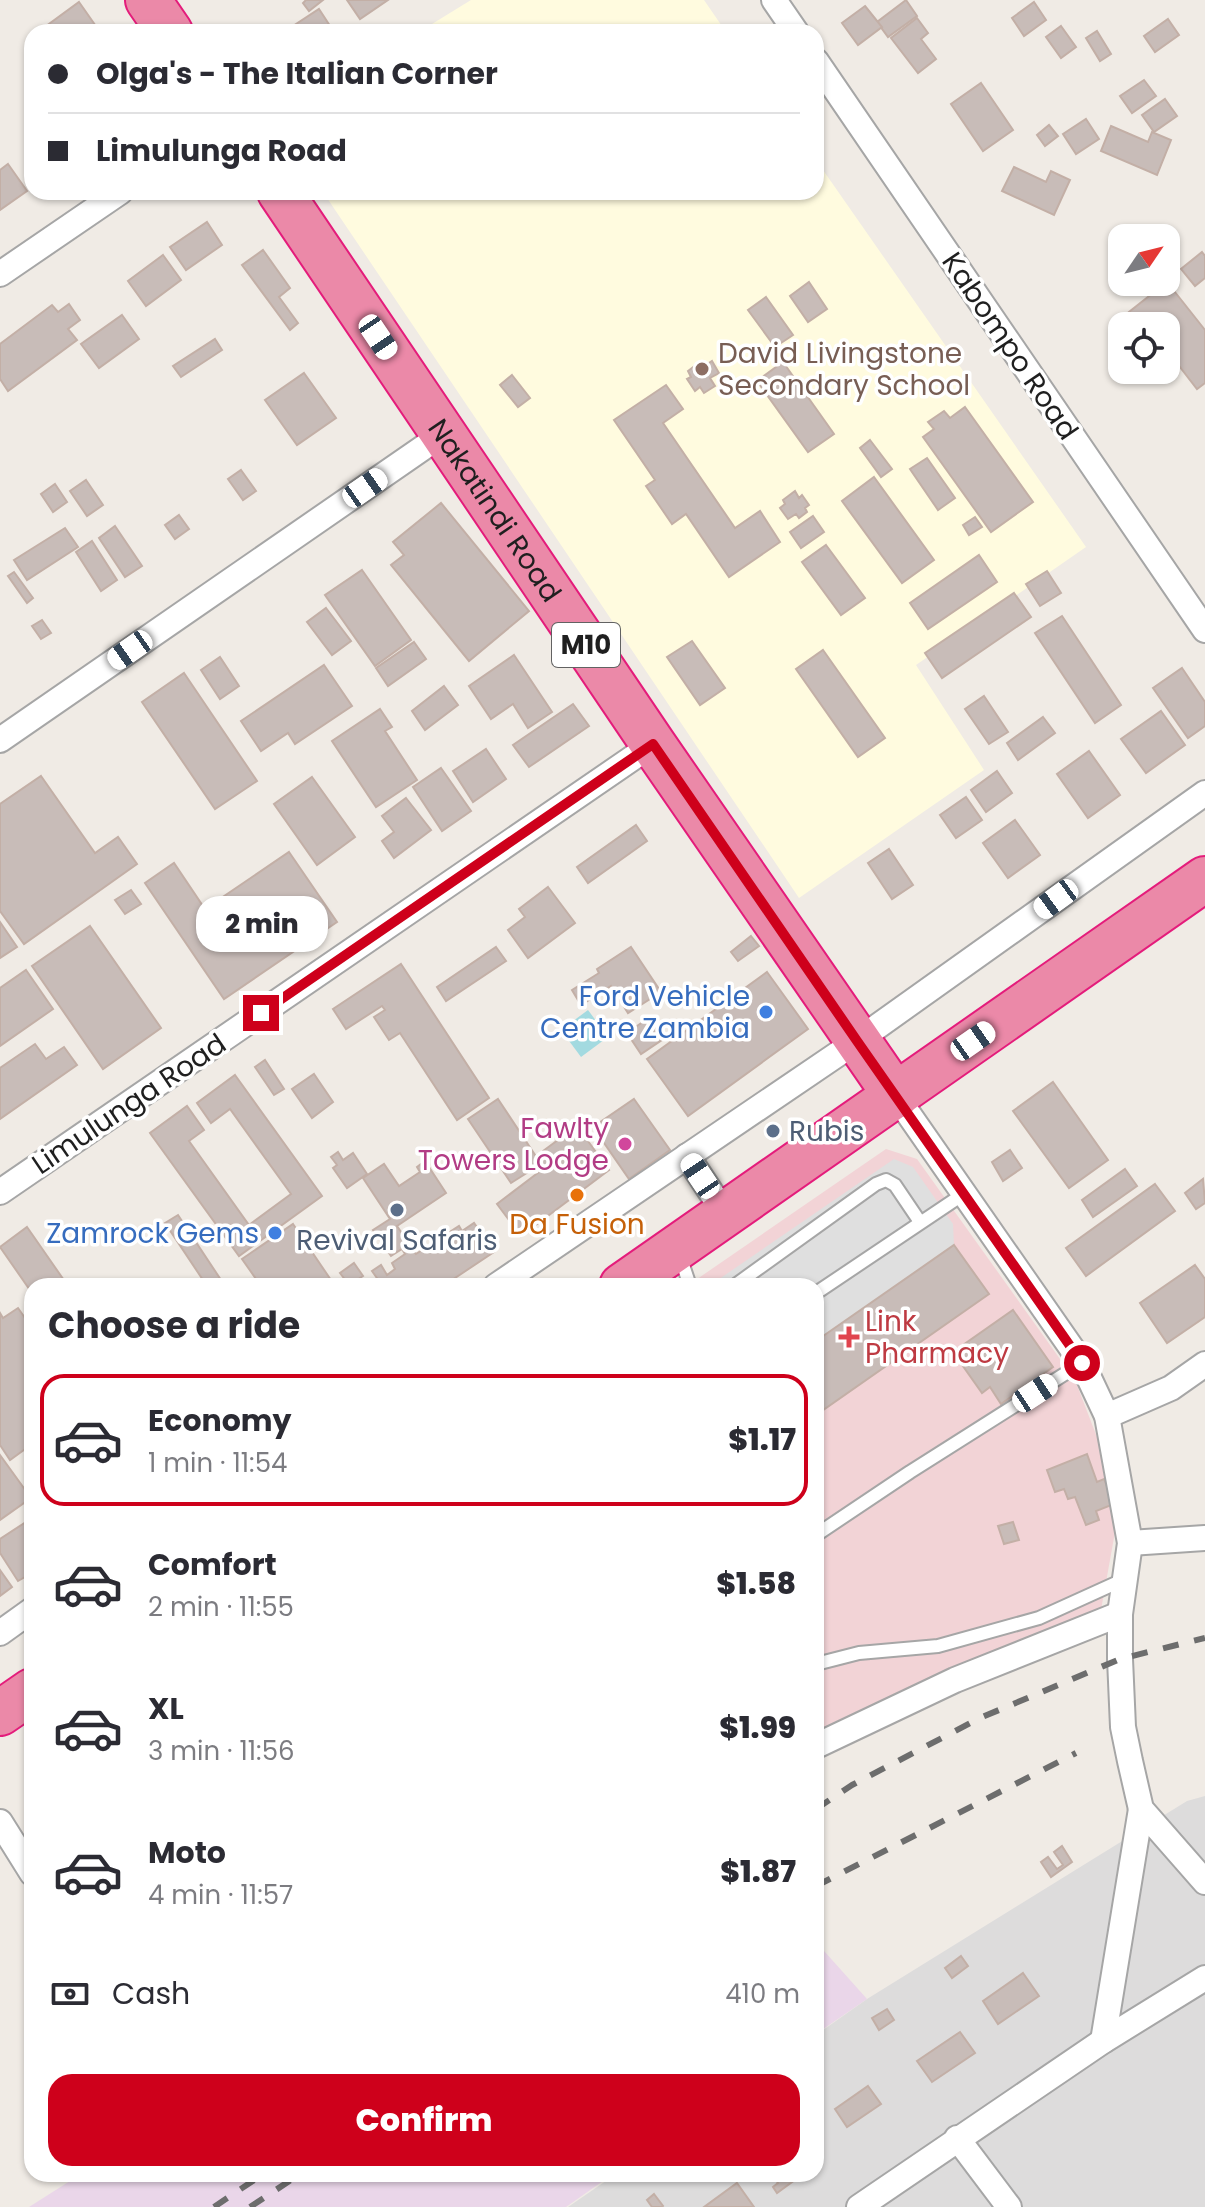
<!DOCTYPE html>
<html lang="en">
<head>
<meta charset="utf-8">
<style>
  :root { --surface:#fff; --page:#f7f7f7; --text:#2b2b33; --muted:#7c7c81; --line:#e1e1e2; --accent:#ce001b }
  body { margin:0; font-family:Poppins,sans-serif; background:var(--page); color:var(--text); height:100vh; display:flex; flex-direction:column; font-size:30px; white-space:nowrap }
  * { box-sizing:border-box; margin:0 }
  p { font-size:26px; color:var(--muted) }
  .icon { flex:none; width:44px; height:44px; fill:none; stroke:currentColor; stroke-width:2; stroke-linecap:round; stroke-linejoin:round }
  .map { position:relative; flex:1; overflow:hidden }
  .panel { position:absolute; left:24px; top:1278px; width:800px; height:904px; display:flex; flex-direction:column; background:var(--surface); border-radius:24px; box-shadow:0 2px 6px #0004 }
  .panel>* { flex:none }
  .top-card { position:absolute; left:24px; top:24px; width:800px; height:176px; border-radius:24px; box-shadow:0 2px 6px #0004; display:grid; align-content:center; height:176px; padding:0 24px; background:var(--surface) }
  .needle { width:52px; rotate:55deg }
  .controls { position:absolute; left:1108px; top:224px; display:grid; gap:16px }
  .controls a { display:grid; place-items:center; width:72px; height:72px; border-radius:16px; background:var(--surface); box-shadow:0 2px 6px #0004; font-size:40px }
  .end { position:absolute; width:36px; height:36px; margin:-18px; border:10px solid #ce001b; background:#fff; box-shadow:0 0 0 4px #fff }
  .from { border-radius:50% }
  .bubble { position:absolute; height:56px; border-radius:24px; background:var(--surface); box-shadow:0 2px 6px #0004; font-size:26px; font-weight:800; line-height:56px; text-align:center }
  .car { position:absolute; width:24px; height:48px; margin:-24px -12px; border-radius:10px; box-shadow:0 0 6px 2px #0007; background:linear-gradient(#fff 24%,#345 0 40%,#fff 0 76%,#345 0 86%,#fff 0) }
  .top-card b { display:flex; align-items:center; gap:28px; height:76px; font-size:30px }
  .top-card b+b { border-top:2px solid var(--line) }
  .top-card i { width:20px; height:20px; background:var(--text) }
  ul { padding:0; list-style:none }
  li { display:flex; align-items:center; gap:24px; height:132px; margin:0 16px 12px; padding:0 8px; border:4px solid transparent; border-radius:24px }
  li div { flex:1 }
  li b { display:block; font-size:30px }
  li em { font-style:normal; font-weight:800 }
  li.active { border-color:var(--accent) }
  li>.icon { width:72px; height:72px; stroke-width:1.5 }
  h2 { padding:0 24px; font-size:36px; line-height:96px }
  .pay { display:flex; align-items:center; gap:20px; height:88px; padding:0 24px; font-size:30px }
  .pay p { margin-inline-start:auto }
  .cta { display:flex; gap:16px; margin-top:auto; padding:16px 24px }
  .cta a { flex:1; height:92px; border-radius:24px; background:var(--accent); color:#fff; font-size:32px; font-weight:800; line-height:92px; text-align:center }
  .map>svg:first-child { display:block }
</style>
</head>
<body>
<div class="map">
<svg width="1205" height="2207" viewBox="0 0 1205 2207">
  <rect width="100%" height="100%" fill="#f0ebe5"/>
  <!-- residential -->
  <polygon fill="#dddcdc" points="1205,1796 1205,2207 568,2207 616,2174 816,2174 816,2035 867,1999 1187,1801"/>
  <!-- commercial -->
  <polygon fill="#f2d3d6" points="886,1149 917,1159 1075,1380 1105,1458 1117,1521 1101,1610 816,1736 816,1286 687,1286"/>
  <!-- industrial -->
  <g fill="#ead6e9">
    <polygon points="816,1942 867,1999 816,2034"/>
    <polygon points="81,2174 613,2174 566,2207 29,2207"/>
  </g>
  <!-- education -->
  <g fill="#fffbdf">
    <polygon points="471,0 704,0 726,32 419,32"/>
    <polygon points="816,160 1086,547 916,665 984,770 799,898 323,192 816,192"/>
  </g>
  <!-- parking -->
  <polygon fill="#dfdfdf" points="894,1159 913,1167 953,1224 954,1245 816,1341 816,1286 709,1286"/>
  <!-- water -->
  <polygon fill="#a3dae0" points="588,1010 608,1037 581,1057 561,1030"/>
  <!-- building -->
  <g fill="#c8bcb8" stroke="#c3afa6" stroke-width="2">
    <polygon points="306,0 323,0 309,11 303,3"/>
    <polygon points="347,0 388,0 360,19"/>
    <polygon points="906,0 917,16 888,37 877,22"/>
    <polygon points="79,2 100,32 38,32"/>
    <polygon points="1034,2 1046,20 1024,36 1012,18"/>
    <polygon points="865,6 882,27 858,45 842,23"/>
    <polygon points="319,9 334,32 297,32 293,26"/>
    <polygon points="917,18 928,33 921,39 936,59 918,73 891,38"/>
    <polygon points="1168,19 1179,35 1155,52 1144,36"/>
    <polygon points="1061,26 1076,47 1061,58 1046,37"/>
    <polygon points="1097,31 1111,54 1100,61 1086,38"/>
    <polygon points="1144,80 1156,96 1132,113 1120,96"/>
    <polygon points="981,83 1013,130 983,151 951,104"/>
    <polygon points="1165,99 1177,116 1154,132 1142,115"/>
    <polygon points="1086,119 1099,139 1076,154 1063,134"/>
    <polygon points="1049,125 1058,136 1045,146 1037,135"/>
    <polygon points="1111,126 1148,142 1152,132 1171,140 1157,175 1101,151"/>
    <polygon points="8,164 27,191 0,210 0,170"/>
    <polygon points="1014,167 1046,182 1051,171 1070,180 1054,215 1002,191"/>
    <polygon points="207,222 222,245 186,270 170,247"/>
    <polygon points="263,250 290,288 279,297 298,323 290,330 242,265"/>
    <polygon points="1202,252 1205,256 1205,278 1195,286 1181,269"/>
    <polygon points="163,255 181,280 146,306 128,281"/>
    <polygon points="809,282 827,309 808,322 790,296"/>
    <polygon points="1167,282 1205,330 1205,383 1197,389 1166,349 1166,326 1140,326 1129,312"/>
    <polygon points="766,297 793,335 775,347 748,310"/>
    <polygon points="69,304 80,320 68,329 77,340 8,391 0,379 0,344 52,305 58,312"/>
    <polygon points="122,315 139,339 99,368 81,344"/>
    <polygon points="215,339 222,350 181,377 173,366"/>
    <polygon points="712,361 719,373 710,378 715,386 704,393 700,387 695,391 687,379 691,377 688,371 700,362 703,367"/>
    <polygon points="783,362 834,434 808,452 757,381"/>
    <polygon points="304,373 336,418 297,445 265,400"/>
    <polygon points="512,375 530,398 518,407 500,385"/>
    <polygon points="666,385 683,409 663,423 735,528 760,511 780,542 729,577 686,514 672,524 646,486 655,480 614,420"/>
    <polygon points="965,407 1033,502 991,532 923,437 934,429 928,422 944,411 950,418"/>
    <polygon points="870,440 892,469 881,477 860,448"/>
    <polygon points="927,458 955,498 938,510 910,469"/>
    <polygon points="241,470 256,491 243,500 228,479"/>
    <polygon points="874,477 934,560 902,583 842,501"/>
    <polygon points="86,480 103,505 87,516 70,491"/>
    <polygon points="55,484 67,502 53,512 41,494"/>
    <polygon points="795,491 799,498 802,495 809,505 805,508 807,512 799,518 796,514 788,519 780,508 785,504 783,500"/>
    <polygon points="441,503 529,611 469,661 391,565 404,555 393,542"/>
    <polygon points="179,515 189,529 175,539 165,525"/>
    <polygon points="813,516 824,532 801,548 790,532"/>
    <polygon points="975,517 982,527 969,535 963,525"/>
    <polygon points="115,526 142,566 125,577 99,538"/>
    <polygon points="65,528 78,547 27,580 14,560"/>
    <polygon points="92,541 117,580 101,591 76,552"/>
    <polygon points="826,545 865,598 841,615 802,562"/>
    <polygon points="979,555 997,582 928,629 910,603"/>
    <polygon points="362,570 411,640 375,666 325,595"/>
    <polygon points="1047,571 1061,593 1040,606 1026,584"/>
    <polygon points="14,572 33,598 27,603 8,576"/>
    <polygon points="1014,593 1031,617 942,678 925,653"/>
    <polygon points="326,608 351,641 332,655 307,622"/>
    <polygon points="1062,616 1121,705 1095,723 1035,633"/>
    <polygon points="42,620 51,633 41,639 32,626"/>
    <polygon points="692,641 725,688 700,705 667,657"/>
    <polygon points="414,642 426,659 388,686 376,668"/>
    <polygon points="823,650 885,738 858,757 796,669"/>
    <polygon points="514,655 552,712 528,728 513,704 491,719 469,686"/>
    <polygon points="220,657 239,686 220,699 201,670"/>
    <polygon points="324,665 352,706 295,744 288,733 261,751 241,721"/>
    <polygon points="1182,668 1205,702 1205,726 1188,738 1153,688"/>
    <polygon points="184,673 257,781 215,809 142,702"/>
    <polygon points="444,686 458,705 425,730 412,711"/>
    <polygon points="984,696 1008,732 989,744 965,709"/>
    <polygon points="573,704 589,726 529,767 513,745"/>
    <polygon points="380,709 392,727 385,731 417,780 376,807 332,741"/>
    <polygon points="1161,711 1185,745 1146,773 1121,739"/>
    <polygon points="1043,717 1055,733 1018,760 1007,743"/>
    <polygon points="486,749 506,779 473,802 453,771"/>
    <polygon points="1089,751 1120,795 1088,818 1057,774"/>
    <polygon points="441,768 471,811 442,831 413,787"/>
    <polygon points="997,771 1012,793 986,812 971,790"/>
    <polygon points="41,776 95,853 118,837 137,864 24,944 0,911 0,804"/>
    <polygon points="312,777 355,837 317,865 274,804"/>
    <polygon points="966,797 982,820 956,838 940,815"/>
    <polygon points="406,798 431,830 394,858 382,841 394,832 382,816"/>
    <polygon points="1015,820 1040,855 1008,878 983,843"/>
    <polygon points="636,825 647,841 588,883 577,867"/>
    <polygon points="889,849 913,885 892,899 868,863"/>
    <polygon points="289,852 337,922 224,999 145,883 174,863 205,909"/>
    <polygon points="548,887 575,923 528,958 508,930 525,917 519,909"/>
    <polygon points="131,890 141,904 125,914 115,900"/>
    <polygon points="0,922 17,947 0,958"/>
    <polygon points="90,926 161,1028 103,1069 32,966"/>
    <polygon points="751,936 759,946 738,961 731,952"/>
    <polygon points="496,947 506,961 446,1001 437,987"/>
    <polygon points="631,947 661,992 628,1013 611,986 581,1005 572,990 599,973 597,969"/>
    <polygon points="401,964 489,1098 457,1120 400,1033 389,1040 374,1017 385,1010 382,1006 346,1029 333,1009"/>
    <polygon points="26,970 53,1009 0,1046 0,988"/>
    <polygon points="767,972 808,1029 688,1116 647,1059"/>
    <polygon points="650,1017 665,1038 641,1054 627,1033"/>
    <polygon points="35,1044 46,1059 64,1047 77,1065 0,1119 0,1068"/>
    <polygon points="265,1060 284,1089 274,1095 255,1067"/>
    <polygon points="314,1074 333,1102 312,1118 292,1089"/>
    <polygon points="235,1075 322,1196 239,1256 150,1133 187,1106 204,1130 189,1141 249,1225 291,1194 230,1109 211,1123 197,1103"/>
    <polygon points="1053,1082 1108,1160 1069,1188 1013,1111"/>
    <polygon points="498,1099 541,1164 511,1183 468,1119"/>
    <polygon points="634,1099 670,1150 629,1179 593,1127"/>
    <polygon points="577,1126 609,1170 521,1236 497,1204 539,1172 543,1151"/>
    <polygon points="1010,1150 1022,1168 1003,1181 992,1162"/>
    <polygon points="338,1152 343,1160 353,1153 367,1174 347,1188 333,1168 337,1165 331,1157"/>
    <polygon points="425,1161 446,1193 397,1226 416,1254 459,1226 462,1231 474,1223 494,1252 443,1286 372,1286 379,1281 372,1271 381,1265 387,1275 395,1269 392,1263 405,1254 402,1249 391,1256 373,1230 390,1219 363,1178 384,1164 399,1186 420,1172 417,1167"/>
    <polygon points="1125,1169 1137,1186 1093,1217 1082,1200"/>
    <polygon points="1203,1179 1205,1203 1196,1209 1185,1193"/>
    <polygon points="1155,1184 1175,1211 1086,1276 1066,1248"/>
    <polygon points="178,1215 225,1286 207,1286 165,1223"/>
    <polygon points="293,1224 335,1286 261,1286 242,1259"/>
    <polygon points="27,1227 68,1286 32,1286 32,1293 0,1247"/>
    <polygon points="954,1245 989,1294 816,1415 816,1341"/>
    <polygon points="354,1263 363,1276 349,1285 340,1273"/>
    <polygon points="1195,1265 1205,1279 1205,1317 1167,1343 1140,1303"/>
    <polygon points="18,1308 32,1328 32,1444 10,1460 0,1445 0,1313 3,1318"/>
    <polygon points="1013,1310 1053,1367 1001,1404 990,1387 982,1393 953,1352"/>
    <polygon points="1087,1454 1097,1482 1104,1479 1114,1504 1096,1511 1099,1520 1086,1525 1075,1497 1068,1499 1064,1489 1055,1492 1047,1470"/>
    <polygon points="0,1455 31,1498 0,1520"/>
    <polygon points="32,1518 32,1573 18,1581 0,1553 0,1539"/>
    <polygon points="1013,1522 1019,1540 1004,1544 998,1526"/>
    <polygon points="0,1570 12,1587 0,1596"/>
    <polygon points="1062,1846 1072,1862 1051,1877 1041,1862 1048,1857 1057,1869 1063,1865 1054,1852"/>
    <polygon points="961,1956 968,1966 952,1978 945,1968"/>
    <polygon points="1023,1973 1039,1996 998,2024 983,2001"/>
    <polygon points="887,2009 894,2020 879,2030 872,2018"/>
    <polygon points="960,2032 975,2053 932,2082 917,2061"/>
    <polygon points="868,2086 881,2104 847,2127 835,2109"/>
    <polygon points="771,2174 803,2174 777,2193 773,2187 778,2183"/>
    <polygon points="737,2183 754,2207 704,2207"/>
    <polygon points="654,2194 663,2206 662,2207 652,2207 647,2200"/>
  </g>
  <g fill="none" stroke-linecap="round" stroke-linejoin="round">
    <defs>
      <g id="lane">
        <polyline points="680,1256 690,1286"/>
        <polyline points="734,1286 876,1184 886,1180 895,1185 920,1222"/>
        <polyline points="816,1293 965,1193"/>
        <polyline points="816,1535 910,1472 1082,1363"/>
        <polyline points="816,1664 859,1653 938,1646 1039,1618 1125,1579"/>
      </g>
      <g id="street">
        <polyline points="774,0 796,32"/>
        <polyline points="816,61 1205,630"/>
        <polyline points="0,274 120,192"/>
        <polyline points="0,740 443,434"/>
        <polyline points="896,1096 1082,1363 1107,1416 1130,1543 1120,1614 1120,1659 1123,1727 1130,1761 1141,1809 1205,1882"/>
        <polyline points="687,1156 726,1215"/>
        <polyline points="0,1192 653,744"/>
        <polyline points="496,1286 857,1041 1205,793"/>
        <polyline points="1107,1416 1171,1388 1205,1364"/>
        <polyline points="1130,1543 1205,1538"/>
        <polyline points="0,1633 32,1610"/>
        <polyline points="816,1746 955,1680 1120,1614"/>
        <polyline points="0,1822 32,1873"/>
        <polyline points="1103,2041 1141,1809"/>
        <polyline points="957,2138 1009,2207"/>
        <polyline points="859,2207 1103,2041 1205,1978"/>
      </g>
      <g id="highway">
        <polyline points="148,0 170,32"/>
        <path id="s1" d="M280,192L653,744L896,1096"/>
        <polyline points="622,1286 1205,879"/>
        <polyline points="0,1713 32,1691"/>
      </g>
    </defs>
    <!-- lane casing -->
    <use href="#lane" stroke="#a6a6a6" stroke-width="16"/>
    <!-- street casing -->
    <use href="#street" stroke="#a6a6a6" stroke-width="28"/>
    <!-- highway casing -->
    <use href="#highway" stroke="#e41c7b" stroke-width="48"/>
    <!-- lane -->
    <use href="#lane" stroke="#fff" stroke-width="12"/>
    <!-- street -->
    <use href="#street" stroke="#fff" stroke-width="24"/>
    <!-- highway -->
    <use href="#highway" stroke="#eb89a8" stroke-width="44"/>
    <!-- rail -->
    <g stroke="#6d6d6d" stroke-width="6" stroke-dasharray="16 16" stroke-linecap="butt">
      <polyline points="816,1809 852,1785 980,1718 1120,1659 1205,1638"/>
      <polyline points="816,1886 1076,1753"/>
      <polyline points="214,2207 263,2174"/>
      <polyline points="250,2207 300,2174"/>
    </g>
  </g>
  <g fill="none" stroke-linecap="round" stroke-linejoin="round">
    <!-- route -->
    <polyline stroke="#ce001b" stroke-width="10" points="261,1013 653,744 857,1041 1082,1363"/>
  </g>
  <!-- markers -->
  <circle fill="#8d6e63" stroke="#fff" stroke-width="3" cx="702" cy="369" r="8"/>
  <g fill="#3f7fe0" stroke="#fff" stroke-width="3">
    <circle cx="766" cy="1012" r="8"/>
    <circle cx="275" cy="1233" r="8"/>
  </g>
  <g fill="#5c6f8a" stroke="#fff" stroke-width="3">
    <circle cx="773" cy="1131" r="8"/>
    <circle cx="397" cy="1210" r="8"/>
  </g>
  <circle fill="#d1479c" stroke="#fff" stroke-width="3" cx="625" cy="1144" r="8"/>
  <circle fill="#e8710a" stroke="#fff" stroke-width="3" cx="577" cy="1195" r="8"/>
  <path fill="#e0444e" stroke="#fff" stroke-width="3" d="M845 1325h8v8h8v8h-8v8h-8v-8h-8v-8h8z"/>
  <g text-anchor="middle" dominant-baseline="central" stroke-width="7" stroke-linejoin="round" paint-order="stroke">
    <!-- shield labels -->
    <rect fill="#fff" stroke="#626262" stroke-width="2" x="552" y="623" width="68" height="44" rx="6"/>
    <g font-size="26" font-weight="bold" fill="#1f1f1f">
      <text x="586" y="645">M10</text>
    </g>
    <!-- street labels -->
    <g font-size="28" fill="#1f1f1f" stroke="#fff">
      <text transform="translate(1010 346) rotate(56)">Kabompo Road</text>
      <text stroke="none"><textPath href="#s1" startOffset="384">Nakatindi Road</textPath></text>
      <text transform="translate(129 1104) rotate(-34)">Limulunga Road</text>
    </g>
    <!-- education labels -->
    <g font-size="28" fill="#785e54" stroke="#fff" text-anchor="start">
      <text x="718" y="353">David Livingstone<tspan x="718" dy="32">Secondary School</tspan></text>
    </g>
    <!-- shop labels -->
    <g font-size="28" fill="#366cbe" stroke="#fff" text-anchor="end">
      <text x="750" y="996">Ford Vehicle<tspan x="750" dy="32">Centre Zambia</tspan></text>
      <text x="259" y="1233">Zamrock Gems</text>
    </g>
    <!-- hotel labels -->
    <g font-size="28" fill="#b23c85" stroke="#fff" text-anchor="end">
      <text x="609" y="1128">Fawlty<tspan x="609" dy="32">Towers Lodge</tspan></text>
    </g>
    <!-- service labels -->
    <g font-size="28" fill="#4e5e75" stroke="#fff" text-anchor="start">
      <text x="789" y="1131">Rubis</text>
      <text x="397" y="1240" text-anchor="middle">Revival Safaris</text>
    </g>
    <!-- food labels -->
    <g font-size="28" fill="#c56008" stroke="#fff">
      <text x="577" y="1224">Da Fusion</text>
    </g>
    <!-- health labels -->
    <g font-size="28" fill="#be3a42" stroke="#fff" text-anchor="start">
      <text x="865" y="1321">Link<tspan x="865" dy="32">Pharmacy</tspan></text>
    </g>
  </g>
</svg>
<div class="controls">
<a><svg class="needle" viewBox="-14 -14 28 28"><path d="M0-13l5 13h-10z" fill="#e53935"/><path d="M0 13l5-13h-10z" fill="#7c7c81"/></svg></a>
<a><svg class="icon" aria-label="locate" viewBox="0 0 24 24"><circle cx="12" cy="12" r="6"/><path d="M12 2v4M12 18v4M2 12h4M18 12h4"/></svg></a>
</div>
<i class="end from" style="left:1082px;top:1363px"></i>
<i class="end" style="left:261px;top:1013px"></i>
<div class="bubble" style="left:196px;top:896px;width:132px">2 min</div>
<i class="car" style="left:378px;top:337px;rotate:146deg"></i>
<i class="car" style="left:365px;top:488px;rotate:55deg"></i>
<i class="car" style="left:130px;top:650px;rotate:235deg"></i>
<i class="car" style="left:1056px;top:899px;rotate:234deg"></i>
<i class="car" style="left:973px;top:1041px;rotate:55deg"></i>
<i class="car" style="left:700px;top:1176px;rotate:326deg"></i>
<i class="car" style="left:1035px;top:1393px;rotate:57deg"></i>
<div class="top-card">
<b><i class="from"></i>Olga's - The Italian Corner</b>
<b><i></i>Limulunga Road</b>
</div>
<section class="panel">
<h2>Choose a ride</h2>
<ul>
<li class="active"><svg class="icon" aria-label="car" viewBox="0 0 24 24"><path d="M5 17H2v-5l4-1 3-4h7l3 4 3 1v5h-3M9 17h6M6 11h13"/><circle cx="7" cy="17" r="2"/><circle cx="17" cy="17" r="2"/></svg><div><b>Economy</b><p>1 min · 11:54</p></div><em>$1.17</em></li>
<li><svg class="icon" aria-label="car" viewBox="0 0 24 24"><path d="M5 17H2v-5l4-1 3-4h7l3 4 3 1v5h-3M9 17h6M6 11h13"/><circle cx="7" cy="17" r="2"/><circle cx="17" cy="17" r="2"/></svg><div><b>Comfort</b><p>2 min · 11:55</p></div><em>$1.58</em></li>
<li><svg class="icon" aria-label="car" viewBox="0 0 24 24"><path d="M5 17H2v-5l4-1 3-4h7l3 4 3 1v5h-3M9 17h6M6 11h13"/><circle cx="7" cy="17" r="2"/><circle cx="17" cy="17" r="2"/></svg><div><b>XL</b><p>3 min · 11:56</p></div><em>$1.99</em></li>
<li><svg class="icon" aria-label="car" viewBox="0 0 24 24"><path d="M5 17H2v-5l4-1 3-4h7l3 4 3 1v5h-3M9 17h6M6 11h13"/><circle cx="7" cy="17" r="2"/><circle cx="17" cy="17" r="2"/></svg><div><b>Moto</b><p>4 min · 11:57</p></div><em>$1.87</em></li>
</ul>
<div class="pay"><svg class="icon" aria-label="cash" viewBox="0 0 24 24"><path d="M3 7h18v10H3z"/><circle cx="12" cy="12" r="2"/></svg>Cash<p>410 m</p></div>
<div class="cta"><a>Confirm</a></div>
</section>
</div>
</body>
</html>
